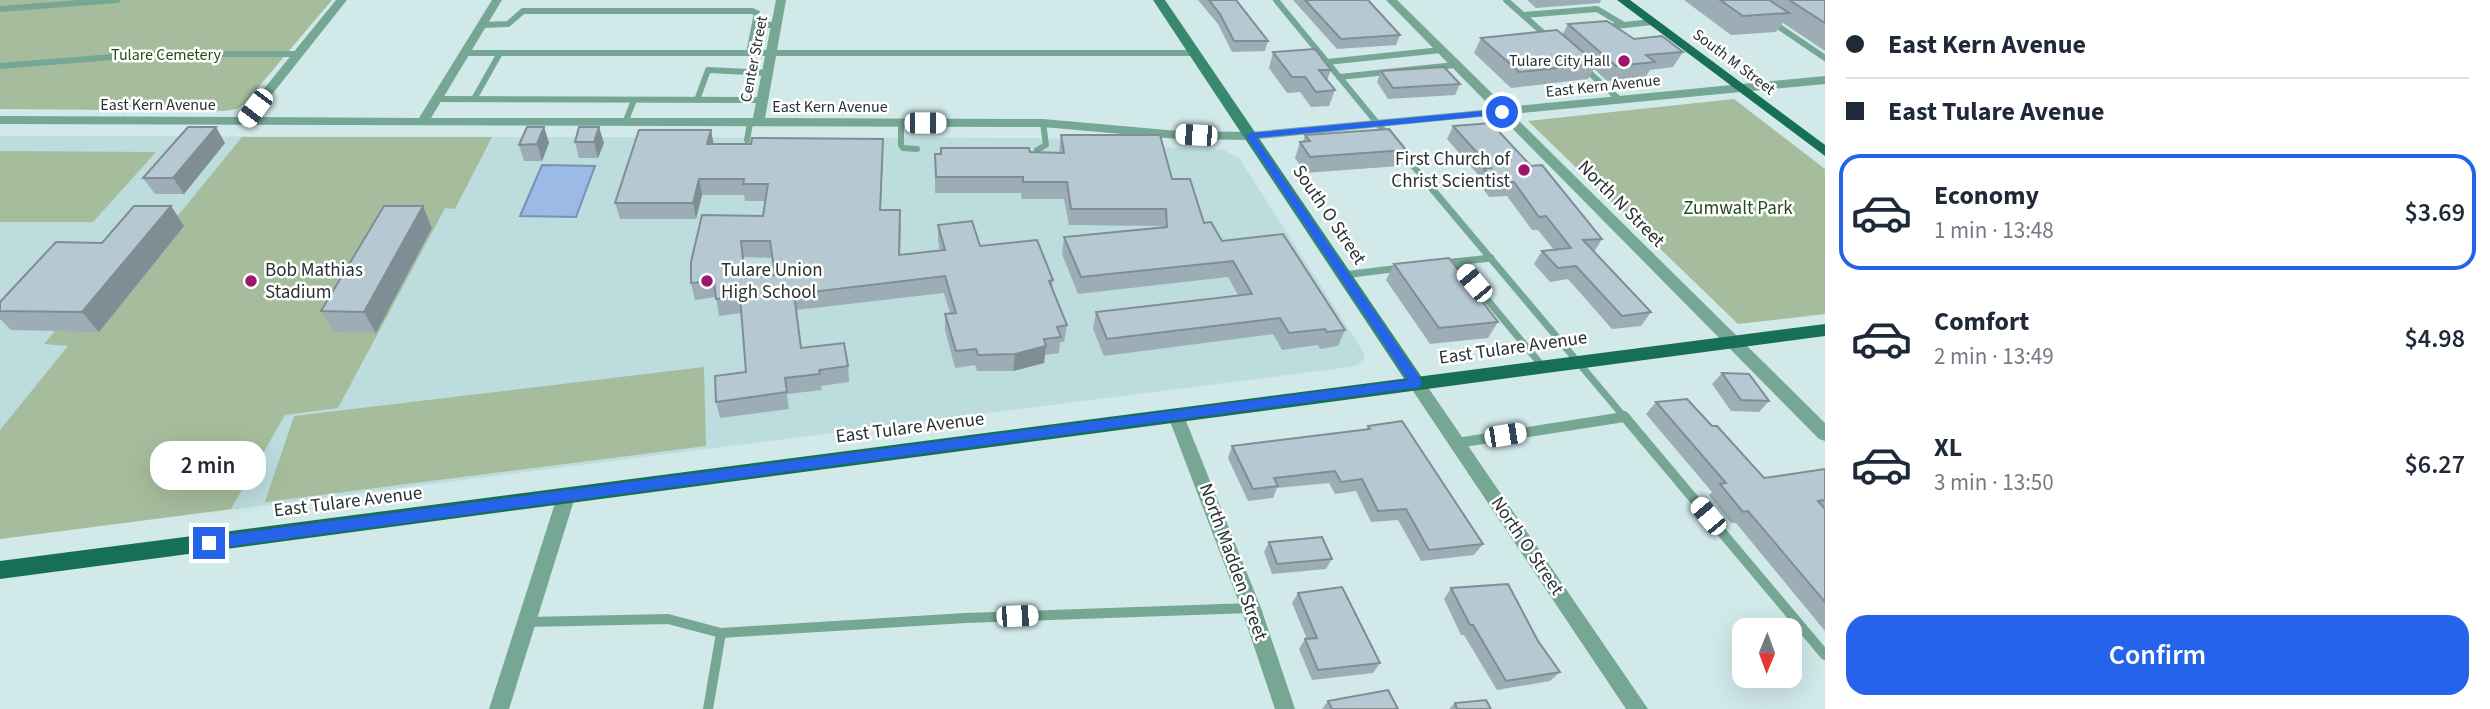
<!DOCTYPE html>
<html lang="en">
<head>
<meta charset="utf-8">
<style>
  :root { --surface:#fff; --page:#f6f6f7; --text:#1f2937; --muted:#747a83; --line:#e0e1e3; --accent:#2563eb }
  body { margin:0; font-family:"Source Sans 3",sans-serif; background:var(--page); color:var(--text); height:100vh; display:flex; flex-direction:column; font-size:26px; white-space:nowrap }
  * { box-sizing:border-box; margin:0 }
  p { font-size:23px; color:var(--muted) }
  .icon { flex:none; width:38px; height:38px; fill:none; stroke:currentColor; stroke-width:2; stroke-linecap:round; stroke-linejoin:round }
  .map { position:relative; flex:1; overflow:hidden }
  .drawer { display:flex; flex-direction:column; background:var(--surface); width:665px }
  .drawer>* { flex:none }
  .top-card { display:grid; align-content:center; height:154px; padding:0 21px; background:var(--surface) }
  .needle { width:46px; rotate:181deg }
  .buttons { position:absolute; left:1732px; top:618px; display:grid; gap:14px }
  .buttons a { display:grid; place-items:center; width:70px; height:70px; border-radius:14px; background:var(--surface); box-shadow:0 7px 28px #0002; font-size:35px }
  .end { position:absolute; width:32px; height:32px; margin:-16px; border:9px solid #2563eb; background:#fff; box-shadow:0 0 0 4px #fff }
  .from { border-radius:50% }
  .bubble { position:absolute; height:49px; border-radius:21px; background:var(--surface); box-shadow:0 7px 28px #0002; font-size:23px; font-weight:600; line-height:49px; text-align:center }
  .car { position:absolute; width:21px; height:42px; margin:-21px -10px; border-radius:9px; box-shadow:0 0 5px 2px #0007; background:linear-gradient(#fff 24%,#345 0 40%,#fff 0 76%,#345 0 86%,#fff 0) }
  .top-card b { display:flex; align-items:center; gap:24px; height:66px; font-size:26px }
  .top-card b+b { border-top:2px solid var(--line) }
  .top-card i { width:18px; height:18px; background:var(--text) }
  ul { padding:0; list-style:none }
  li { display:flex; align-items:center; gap:21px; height:116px; margin:0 14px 10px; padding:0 7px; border:4px solid transparent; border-radius:21px }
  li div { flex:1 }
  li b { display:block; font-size:26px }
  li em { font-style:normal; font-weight:600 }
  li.selected { border-color:var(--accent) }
  li>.icon { width:63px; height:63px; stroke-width:1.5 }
  .action { display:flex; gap:14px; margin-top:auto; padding:14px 21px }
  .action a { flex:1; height:80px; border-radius:21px; background:var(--accent); color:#fff; font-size:28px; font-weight:600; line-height:80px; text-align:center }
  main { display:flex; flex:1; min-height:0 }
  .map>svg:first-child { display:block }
</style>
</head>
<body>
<main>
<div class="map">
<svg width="1825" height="709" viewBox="0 0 1825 709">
  <rect width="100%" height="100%" fill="#d1e9e9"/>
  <!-- built -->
  <polygon fill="#bcdcdd" points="0,136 1039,138 1115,141 1160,147 1224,150 1239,158 1364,353 1364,358 1358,365 1350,367 0,539"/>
  <!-- green -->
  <g fill="#a5bd9d">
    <polygon points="0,0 332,0 245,103 237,109 224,111 0,109"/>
    <polygon points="1734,99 1825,169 1825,314 1738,324 1528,121"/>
    <polygon points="242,137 492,137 455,209 445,208 338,408 285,415 231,509 0,539 0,430 68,346 44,344 149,218 176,218"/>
    <polygon points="0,151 156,152 93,222 0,222"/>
    <polygon points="704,367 706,446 265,502 294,416"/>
  </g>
  <!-- water -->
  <polygon fill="#9cbae6" stroke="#7a91b0" stroke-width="2" points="542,165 595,166 576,217 520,216"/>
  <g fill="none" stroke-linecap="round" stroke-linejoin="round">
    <!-- service-far2 -->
    <g stroke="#76a794" stroke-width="6">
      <polyline points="1276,0 1387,135"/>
      <polyline points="1506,0 1549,38"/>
      <polyline points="0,9 117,0"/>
      <polyline points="1523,15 1597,9 1624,25"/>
      <polyline points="1772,22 1825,58"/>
      <polyline points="482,25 508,24 523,11 752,11 757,13 749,53"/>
      <polyline points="755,25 776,25"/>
      <polyline points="1606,27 1652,22"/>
      <polyline points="464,53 1194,53"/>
      <polyline points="1327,62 1441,50"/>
      <polyline points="0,66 150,54 297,54"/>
      <polyline points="1583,67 1620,100"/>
      <polyline points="1339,77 1455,65"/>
      <polyline points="436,99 762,100"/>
      <polyline points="474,99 500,53"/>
      <polyline points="697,100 708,70 767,73"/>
      <polyline points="625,123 634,100"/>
      <polyline points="901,123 901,145 903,148 917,149"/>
      <polyline points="747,140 750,123"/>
      <polyline points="1398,148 1430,186"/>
      <polyline points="1037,150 1046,145 1043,123"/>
    </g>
    <!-- service-far1 -->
    <g stroke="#76a794" stroke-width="7">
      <polyline points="1428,184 1625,418"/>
      <polyline points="1456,262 1543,367"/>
      <polyline points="1444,263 1491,258"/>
      <polyline points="1344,275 1400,268"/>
      <polyline points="1619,418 1624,417"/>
    </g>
    <!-- service -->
    <g stroke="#76a794" stroke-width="10">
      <polyline points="1624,416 1825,655"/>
      <polyline points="1457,443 1624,417"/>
      <polyline points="527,622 668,619 721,633"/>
      <polyline points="708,709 721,633 965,618 1251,608"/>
    </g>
    <!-- minor -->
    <g fill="#76a794" fill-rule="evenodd">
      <polygon points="336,0 347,0 254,117 419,118 492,0 502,0 431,118 753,118 776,0 786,0 765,118 1043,119 1178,131 1250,132 1493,109 1386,0 1397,0 1506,107 1825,76 1825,84 1512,114 1825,423 1825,441 1819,439 1499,115 1250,140 1178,139 1043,127 0,124 0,116 241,117"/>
      <polygon points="1417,378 1423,380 1648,709 1626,709 1411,388 1409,384 1411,380"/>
      <polygon points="1176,410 1182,411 1184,416 1261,608 1295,709 1275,709 1241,608 1168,416 1170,411"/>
      <polygon points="566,490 572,492 575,497 509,709 489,709 557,497 560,492"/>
    </g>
    <!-- secondary -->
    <polygon fill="#38886e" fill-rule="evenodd" points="1153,0 1165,0 1423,379 1426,384 1423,389 1411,389"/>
    <!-- primary -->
    <g fill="#176f55" fill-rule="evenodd">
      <polygon points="1617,0 1630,0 1825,145 1825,156"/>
      <polygon points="1825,324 1825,336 0,579 0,561"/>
    </g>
  </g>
  <!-- wall -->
  <g fill="#9dadb5" fill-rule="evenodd">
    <polygon points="1198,0 1236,0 1268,41 1265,51 1232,52 1218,24"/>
    <polygon points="1293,0 1368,0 1400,35 1396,45 1337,49"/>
    <polygon points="1527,0 1601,0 1600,3 1536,8"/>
    <polygon points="1684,0 1825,0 1825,51 1783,23 1776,32 1731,35"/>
    <polygon points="1568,24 1634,39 1683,52 1673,67 1650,70 1645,78 1607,81 1594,69 1588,79 1511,88 1474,53 1481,38 1562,35"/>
    <polygon points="1273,52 1331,70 1327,80 1335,90 1329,106 1311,107 1300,92 1287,93 1269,68"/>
    <polygon points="1381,71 1460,84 1455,95 1388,99 1377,82"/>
    <polygon points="1453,126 1531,166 1602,239 1594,252 1651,312 1641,326 1612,329 1568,279 1550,282 1534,264 1542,251 1554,250 1538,230 1532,230 1507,196 1489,197 1478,182 1480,177 1447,139"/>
    <polygon points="544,127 549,143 542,161 524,161 519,145"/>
    <polygon points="579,127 604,143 598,158 579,158 575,142"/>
    <path d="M711,130L713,144H751L883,139V155L881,210L901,226L900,255L940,250L938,241V225L1053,280L1052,288L1067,325L1064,342H1060L1059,353L1045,355L1044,363L1013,371H977L975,365L955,368L945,330V314L950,313L944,293L796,310L801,348L848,366L849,382L821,386L822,390L787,394L789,409L720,418L716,402L746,372L741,313L719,316L716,297L695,300L691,283L763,216L765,201H745L744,195H702L696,219H620L615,203ZM744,257L773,258L775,275L746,278Z"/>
    <polygon points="1061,135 1172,179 1204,223 1222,241 1345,330 1338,346 1320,349 1318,345 1282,350 1273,334 1104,356 1093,329 1096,312 1238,295 1228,277 1078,294 1062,254 1064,237 1162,227 1162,226 1069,225 1064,199 1022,199 1021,193 935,193 935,154 1059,153"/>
    <polygon points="1305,135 1406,150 1399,166 1305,173 1295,158 1300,142 1303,142"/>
    <polygon points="225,143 184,194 155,194 143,178"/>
    <polygon points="171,206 184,226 99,332 11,330 0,319 0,302 102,243"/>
    <polygon points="432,228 376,333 334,332 321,311"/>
    <polygon points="1394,264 1498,322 1488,338 1430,344 1386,280"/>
    <polygon points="1722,373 1769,401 1759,412 1731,411 1712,384"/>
    <polygon points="1656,402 1712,426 1764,478 1825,469 1825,631 1736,523 1731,523 1709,495 1712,492 1646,414"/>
    <polygon points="1368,426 1483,544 1474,555 1421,561 1398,520 1371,522 1356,491 1335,494 1329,483 1277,488 1273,498 1248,501 1228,458 1232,446 1367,429"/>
    <polygon points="1269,542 1332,559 1326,569 1272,574 1264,552"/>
    <polygon points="1451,588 1538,641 1560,672 1550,681 1497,690 1464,635 1461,635 1444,599"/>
    <polygon points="1298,593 1380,663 1373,673 1312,680 1299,649 1305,639 1307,639 1292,603"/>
    <polygon points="1328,701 1398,709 1322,709"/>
    <polygon points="1455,703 1491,709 1449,709"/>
  </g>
  <!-- shaded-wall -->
  <g fill="#7f8d94">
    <polygon points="216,127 225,143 184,194 173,178"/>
    <polygon points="544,127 549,143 542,161 537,144"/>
    <polygon points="599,127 604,143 598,158 594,142"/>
    <polygon points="711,130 714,146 707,144"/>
    <polygon points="883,139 883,155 880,226 880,210"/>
    <polygon points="699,179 702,195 696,219 693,203"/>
    <polygon points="171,206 184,226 99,332 82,312"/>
    <polygon points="423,206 432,228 376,333 364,312"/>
    <polygon points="741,241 744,257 747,295 745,278"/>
    <polygon points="1046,346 1044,363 1013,371 1015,354"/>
  </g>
  <!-- building -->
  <g fill="#b6c9d3" stroke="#7f8d94" stroke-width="2" fill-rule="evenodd">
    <polygon points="1209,0 1236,0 1268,41 1234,41 1220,14"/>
    <polygon points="1305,0 1368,0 1400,35 1341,39"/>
    <polygon points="1720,0 1769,0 1789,13 1743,16"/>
    <polygon points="1789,0 1825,0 1825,23"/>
    <polygon points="1607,21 1634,39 1662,36 1683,52 1646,55 1655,62 1616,66 1568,24"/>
    <polygon points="1557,30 1597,64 1519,72 1481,38"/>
    <polygon points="1315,49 1331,70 1319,70 1335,90 1316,92 1305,77 1292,77 1273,52"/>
    <polygon points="1444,67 1460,84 1393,88 1381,71"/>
    <polygon points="1491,123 1531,166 1542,165 1602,239 1583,240 1651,312 1622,316 1576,266 1558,268 1542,251 1571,248 1546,216 1539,217 1514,182 1496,183 1484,169 1491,168 1453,126"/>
    <polygon points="188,127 216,127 173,178 143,178"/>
    <polygon points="527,127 544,127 537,144 519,145"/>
    <polygon points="579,127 599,127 594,142 575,142"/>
    <polygon points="1389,129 1406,150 1310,157 1300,142 1310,141 1305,135"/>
    <path d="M639,130H711L707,144H751L752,138L883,139L880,210H900L899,255L945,250L938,225L972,221L980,246L1037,240L1053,280L1049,281L1067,325L1057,327L1061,337L1044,339L1046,346L1015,354L978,355L976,349L956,351L945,314L956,313L945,276L794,294L801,348L844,343L848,366L819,370L820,374L785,378L787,392L716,402L715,376L746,372L740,296L716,299L714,281L691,283V262L702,215L763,216L768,184H743L744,179H699L693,203H615ZM741,241H770L775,275L745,278Z"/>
    <polygon points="1061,135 1160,135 1172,179 1190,179 1204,223 1211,222 1222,241 1283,234 1345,330 1327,332 1325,329 1289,333 1280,318 1107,339 1096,312 1252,294 1233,261 1081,277 1064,237 1167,227 1166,209 1071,209 1067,182 1023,182 1023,177 936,177 935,154 941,154 941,148 1029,148 1030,152 1064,153"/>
    <polygon points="134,206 171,206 82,312 0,311 0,302 56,242 102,243"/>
    <polygon points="384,206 423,206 364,312 321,311"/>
    <polygon points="1449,258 1498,322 1439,328 1394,264"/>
    <polygon points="1722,373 1749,374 1769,401 1741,400"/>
    <polygon points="1687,399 1712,426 1717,426 1764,478 1825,469 1825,500 1818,501 1825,509 1825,602 1748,511 1743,512 1720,484 1726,483 1656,402"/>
    <polygon points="1402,421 1483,544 1429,550 1406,509 1378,511 1362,479 1341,482 1335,471 1274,478 1278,486 1253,489 1232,446 1370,429 1368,426"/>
    <polygon points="1322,537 1332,559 1277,564 1269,542"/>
    <polygon points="1508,584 1538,641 1560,672 1506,681 1473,625 1470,625 1451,588"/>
    <polygon points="1342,587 1380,663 1318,670 1305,639 1317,638 1298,593"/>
    <polygon points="1388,690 1398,709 1332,709 1328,701"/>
    <polygon points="1486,700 1491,709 1457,709 1455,703"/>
  </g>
  <!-- route -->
  <polygon fill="#2563eb" points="1502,109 1506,112 1505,114 1256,138 1421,380 1421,387 209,549 202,543 209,537 1408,380 1246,136 1250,133"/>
  <!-- markers -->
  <g fill="#9c176a" stroke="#fff" stroke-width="2.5">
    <circle cx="1624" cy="61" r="7"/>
    <circle cx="1524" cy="170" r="7"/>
    <circle cx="251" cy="281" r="7"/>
    <circle cx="707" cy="281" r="7"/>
  </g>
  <g text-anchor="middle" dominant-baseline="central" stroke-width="5" stroke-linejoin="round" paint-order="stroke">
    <!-- far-park labels -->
    <g font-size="16" fill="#234e11" stroke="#fff">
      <text x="166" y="55">Tulare Cemetery</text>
    </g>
    <!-- far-street labels -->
    <g font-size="16" fill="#293232" stroke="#fff">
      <text transform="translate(754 59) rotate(-79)">Center Street</text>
      <text transform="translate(1734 62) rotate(37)">South M Street</text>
      <text transform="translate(1603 86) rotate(-6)">East Kern Avenue</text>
      <text x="158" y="105">East Kern Avenue</text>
      <text x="830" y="107">East Kern Avenue</text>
    </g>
    <!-- far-poi labels -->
    <g font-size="16" fill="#293232" stroke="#fff" text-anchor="end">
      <text x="1610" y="61">Tulare City Hall</text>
    </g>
    <!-- poi labels -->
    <g font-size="19" fill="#293232" stroke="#fff" text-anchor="start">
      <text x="1510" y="159" text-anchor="end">First Church of<tspan x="1510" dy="22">Christ Scientist</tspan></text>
      <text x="265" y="270">Bob Mathias<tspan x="265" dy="22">Stadium</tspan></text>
      <text x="721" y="270">Tulare Union<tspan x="721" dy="22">High School</tspan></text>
    </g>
    <!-- street labels -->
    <g font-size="19" fill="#293232" stroke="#fff">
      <text transform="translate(1621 204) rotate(45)">North N Street</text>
      <text transform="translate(1329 215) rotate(56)">South O Street</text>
      <text transform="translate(1513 348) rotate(-8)">East Tulare Avenue</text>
      <text transform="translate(910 428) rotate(-7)">East Tulare Avenue</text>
      <text transform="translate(348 502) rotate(-7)">East Tulare Avenue</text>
      <text transform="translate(1527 546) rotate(56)">North O Street</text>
      <text transform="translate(1233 562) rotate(70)">North Madden Street</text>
    </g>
    <!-- park labels -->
    <g font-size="19" fill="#234e11" stroke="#fff">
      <text x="1738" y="208">Zumwalt Park</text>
    </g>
  </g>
</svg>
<div class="buttons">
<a><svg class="needle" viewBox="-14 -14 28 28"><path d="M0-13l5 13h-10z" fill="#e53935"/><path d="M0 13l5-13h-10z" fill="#747a83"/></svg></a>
</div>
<i class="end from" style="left:1502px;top:112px"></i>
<i class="end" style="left:209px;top:543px"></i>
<div class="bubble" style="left:150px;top:441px;width:116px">2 min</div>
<i class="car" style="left:255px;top:108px;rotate:217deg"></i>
<i class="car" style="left:925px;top:123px;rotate:90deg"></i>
<i class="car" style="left:1196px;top:135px;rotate:273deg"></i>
<i class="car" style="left:1474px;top:283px;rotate:320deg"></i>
<i class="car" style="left:1505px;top:435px;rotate:81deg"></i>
<i class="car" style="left:1708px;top:516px;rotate:320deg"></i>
<i class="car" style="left:1017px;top:616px;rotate:88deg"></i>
</div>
<section class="drawer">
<div class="top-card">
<b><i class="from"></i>East Kern Avenue</b>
<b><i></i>East Tulare Avenue</b>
</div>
<ul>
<li class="selected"><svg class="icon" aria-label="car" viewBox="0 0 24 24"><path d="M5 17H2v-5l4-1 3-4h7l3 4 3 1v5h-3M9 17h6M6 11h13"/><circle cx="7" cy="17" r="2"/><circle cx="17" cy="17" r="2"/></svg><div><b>Economy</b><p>1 min · 13:48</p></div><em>$3.69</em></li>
<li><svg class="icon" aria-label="car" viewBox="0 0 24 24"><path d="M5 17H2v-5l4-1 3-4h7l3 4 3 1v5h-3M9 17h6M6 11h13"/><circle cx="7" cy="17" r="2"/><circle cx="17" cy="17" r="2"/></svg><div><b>Comfort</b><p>2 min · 13:49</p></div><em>$4.98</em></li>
<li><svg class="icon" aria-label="car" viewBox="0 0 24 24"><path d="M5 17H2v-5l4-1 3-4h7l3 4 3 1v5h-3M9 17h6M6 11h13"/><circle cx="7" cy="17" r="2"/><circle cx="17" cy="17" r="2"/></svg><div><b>XL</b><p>3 min · 13:50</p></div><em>$6.27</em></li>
</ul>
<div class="action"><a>Confirm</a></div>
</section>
</main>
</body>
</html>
